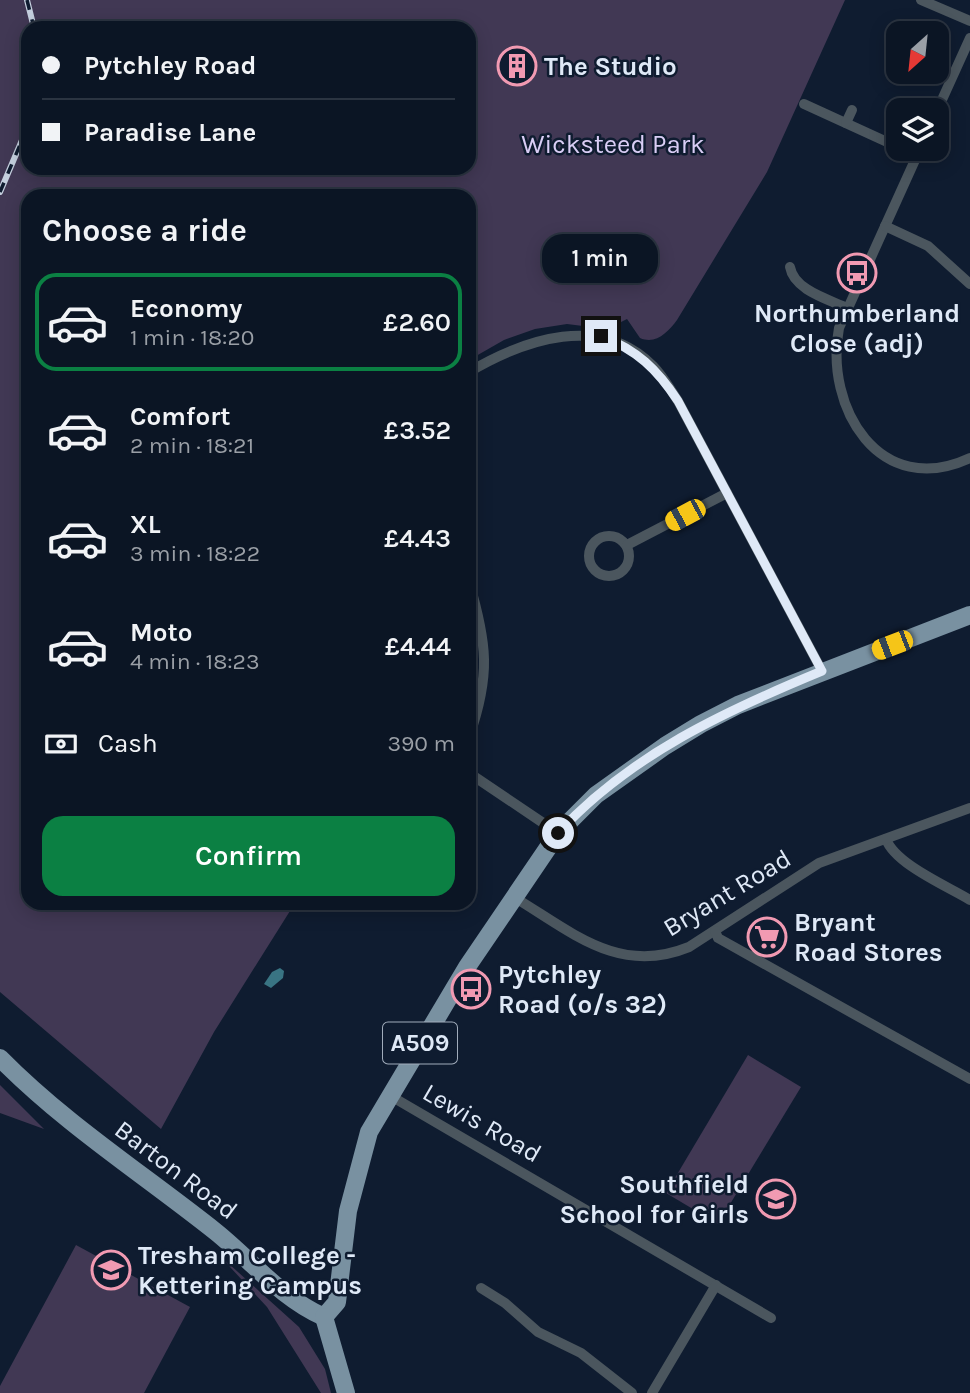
<!DOCTYPE html>
<html lang="en">
<head>
<meta charset="utf-8">
<style>
  :root { --surface:#0b1524; --page:#141e2c; --text:#f1f3f6; --muted:#9a9fa6; --line:#2b3441; --accent:#0b8043 }
  body { margin:0; font-family:Karla,sans-serif; background:var(--page); color:var(--text); height:100vh; display:flex; flex-direction:column; font-size:26px; white-space:nowrap }
  * { box-sizing:border-box; margin:0 }
  p { font-size:23px; color:var(--muted) }
  .icon { flex:none; width:38px; height:38px; fill:none; stroke:currentColor; stroke-width:2; stroke-linecap:round; stroke-linejoin:round }
  .map { position:relative; flex:1; overflow:hidden }
  .sheet { position:absolute; left:21px; top:189px; width:455px; height:721px; display:flex; flex-direction:column; background:var(--surface); border-radius:21px; box-shadow:0 4px 18px #0003,0 0 0 2px var(--line) }
  .sheet>* { flex:none }
  .hud { position:absolute; left:21px; top:21px; width:455px; height:154px; border-radius:21px; box-shadow:0 4px 18px #0003,0 0 0 2px var(--line); display:grid; align-content:center; height:154px; padding:0 21px; background:var(--surface) }
  .needle { width:46px; rotate:207deg }
  .tools { position:absolute; left:886px; top:21px; display:grid; gap:14px }
  .tools a { display:grid; place-items:center; width:63px; height:63px; border-radius:14px; background:var(--surface); box-shadow:0 4px 18px #0003,0 0 0 2px var(--line); font-size:35px }
  .end { position:absolute; width:32px; height:32px; margin:-16px; border:9px solid #dfe9f7; background:#111; box-shadow:0 0 0 4px #111 }
  .from { border-radius:50% }
  .bubble { position:absolute; height:49px; border-radius:21px; background:var(--surface); box-shadow:0 4px 18px #0003,0 0 0 2px var(--line); font-size:23px; font-weight:600; line-height:49px; text-align:center }
  .car { position:absolute; width:21px; height:42px; margin:-21px -10px; border-radius:9px; box-shadow:0 0 5px 2px #0007; background:linear-gradient(#f5c518 24%,#345 0 40%,#f5c518 0 76%,#345 0 86%,#f5c518 0) }
  .hud b { display:flex; align-items:center; gap:24px; height:66px; font-size:26px }
  .hud b+b { border-top:2px solid var(--line) }
  .hud i { width:18px; height:18px; background:var(--text) }
  ul { padding:0; list-style:none }
  li { display:flex; align-items:center; gap:21px; height:98px; margin:0 14px 10px; padding:0 7px; border:4px solid transparent; border-radius:21px }
  li div { flex:1 }
  li b { display:block; font-size:26px }
  li em { font-style:normal; font-weight:600 }
  li.active { border-color:var(--accent) }
  li>.icon { width:63px; height:63px; stroke-width:1.5 }
  h2 { padding:0 21px; font-size:32px; line-height:84px }
  .pay { display:flex; align-items:center; gap:18px; height:77px; padding:0 21px; font-size:26px }
  .pay p { margin-inline-start:auto }
  .primary-button { display:flex; gap:14px; margin-top:auto; padding:14px 21px }
  .primary-button a { flex:1; height:80px; border-radius:21px; background:var(--accent); color:#fff; font-size:28px; font-weight:600; line-height:80px; text-align:center }
  .map>svg:first-child { display:block }
</style>
</head>
<body>
<div class="map">
<svg width="970" height="1393" viewBox="0 0 970 1393">
  <rect width="100%" height="100%" fill="#0f1c30"/>
  <!-- green -->
  <g fill="#413854" fill-rule="evenodd">
    <path d="M0,0H845L767,172L677,320C668,332 656,345 640,338L627,319L607,329L567,324L535,329L504,340L469,360V196H28V903H295L214,1032L161,1129L0,992ZM28,28H469V168H28Z"/>
    <polygon points="748,1055 801,1087 718,1224 666,1193"/>
    <polygon points="0,1085 44,1129 0,1113"/>
    <polygon points="76,1245 190,1307 144,1393 0,1393 0,1386"/>
    <polygon points="218,1254 299,1327 325,1369 331,1393 321,1393 267,1307"/>
  </g>
  <!-- water -->
  <polygon fill="#397483" points="280,968 284,971 283,978 271,988 264,984 272,972"/>
  <g fill="none" stroke-linecap="round" stroke-linejoin="round">
    <!-- street -->
    <g stroke="#4b565e" stroke-width="10">
      <polyline points="921,0 970,21"/>
      <polyline points="804,104 898,147"/>
      <polyline points="936,113 970,38"/>
      <polyline points="846,123 852,110"/>
      <path d="M920,149L839,328C824,408 880,500 970,458"/>
      <polyline points="885,226 928,246 970,284"/>
      <path d="M790,267C794,290 828,299 847,308"/>
      <path d="M469,372C525,339 601,313 653,366C663,376 670,389 678,401L822,671"/>
      <circle cx="609" cy="556" r="20"/>
      <polyline points="627,545 727,493"/>
      <path d="M469,582C487,643 491,675 469,737"/>
      <polyline points="469,773 558,833"/>
      <path d="M886,839C895,864 947,886 970,900"/>
      <path d="M512,896C571,931 618,976 689,947L819,863L970,808"/>
      <polyline points="715,931 718,938 970,1079"/>
      <polyline points="389,1095 771,1318"/>
      <polyline points="481,1288 505,1303 538,1332 581,1353 632,1393"/>
      <polyline points="652,1393 716,1285"/>
    </g>
    <!-- primary -->
    <g stroke="#7991a1" stroke-width="18">
      <path d="M0,1058C65,1124 143,1174 216,1232C252,1261 281,1298 324,1317"/>
      <polyline points="324,1317 337,1302 348,1211 369,1132 467,967 558,833 596,795 665,746 701,724 738,705 970,615"/>
      <polyline points="324,1317 346,1393"/>
    </g>
    <defs>
      <g id="rail">
        <polyline points="27,0 34,28"/>
        <polyline points="0,192 28,126"/>
      </g>
    </defs>
    <!-- rail casing -->
    <use href="#rail" stroke="#c4cfde" stroke-width="6"/>
    <!-- rail -->
    <use href="#rail" stroke="#0f1c30" stroke-width="3.5" stroke-dasharray="10" stroke-linecap="butt"/>
  </g>
  <g fill="none" stroke-linecap="round" stroke-linejoin="round">
    <!-- route -->
    <path stroke="#dfe9f7" stroke-width="9" d="M558,833C630,755 725,711 822,671L678,401C657,369 637,350 601,336"/>
  </g>
  <!-- icons -->
  <defs>
    <symbol id="building-ring" viewBox="-11 -11 22 22"><circle r="9.5" fill="#0f1c30" stroke="#f19ab2" stroke-width="1.5"/><path d="M-4-6H4V6H1V3H-1V6H-4ZM-2.5-4.3h1.7v1.8h-1.7ZM.8-4.3h1.7v1.8H.8ZM-2.5-1h1.7V.8h-1.7ZM.8-1h1.7V.8H.8Z" fill="#f19ab2"/></symbol>
    <symbol id="bus-ring" viewBox="-11 -11 22 22"><circle r="9.5" fill="#0f1c30" stroke="#f19ab2" stroke-width="1.5"/><path d="M-5-6H5V4H4V6H2V4H-2V6H-4V4H-5ZM-3.5-4V0h7V-4ZM-3.5 1.2v1.5H-2V1.2ZM2 1.2v1.5H3.5V1.2Z" fill="#f19ab2"/></symbol>
    <symbol id="supermarket-ring" viewBox="-11 -11 22 22"><circle r="9.5" fill="#0f1c30" stroke="#f19ab2" stroke-width="1.5"/><path d="M-6-5.5h2.5l.6 2H6L4.5 2H-2.5L-4.4-4H-6ZM-1.5 3.2a1.3 1.3 0 1 0 .1 0ZM3 3.2a1.3 1.3 0 1 0 .1 0Z" fill="#f19ab2"/></symbol>
    <symbol id="school-ring" viewBox="-11 -11 22 22"><circle r="9.5" fill="#0f1c30" stroke="#f19ab2" stroke-width="1.5"/><path d="M0-5L7-2L0 1L-7-2ZM-4 1L0 2.5L4 1V4Q0 6-4 4Z" fill="#f19ab2"/></symbol>
    <symbol id="university-ring" viewBox="-11 -11 22 22"><circle r="9.5" fill="#0f1c30" stroke="#f19ab2" stroke-width="1.5"/><path d="M0-5L7-2L0 1L-7-2ZM-4 1L0 2.5L4 1V4Q0 6-4 4Z" fill="#f19ab2"/></symbol>
  </defs>
  <g fill-rule="evenodd">
    <use href="#building-ring" x="495" y="44" width="44" height="44"/>
    <use href="#bus-ring" x="835" y="251" width="44" height="44"/>
    <use href="#supermarket-ring" x="745" y="915" width="44" height="44"/>
    <use href="#bus-ring" x="449" y="967" width="44" height="44"/>
    <use href="#school-ring" x="754" y="1177" width="44" height="44"/>
    <use href="#university-ring" x="89" y="1248" width="44" height="44"/>
  </g>
  <g text-anchor="middle" dominant-baseline="central" stroke-width="5" stroke-linejoin="round" paint-order="stroke">
    <!-- shield labels -->
    <rect fill="#0f1c30" stroke="#a1acbb" stroke-width="2" x="383" y="1022.5" width="74" height="41" rx="5"/>
    <g font-size="24" font-weight="bold" fill="#dfe9f7">
      <text x="420" y="1043">A509</text>
    </g>
    <!-- poi labels -->
    <g font-size="26" font-weight="bold" fill="#dfe9f7" stroke="#0f1c30" text-anchor="start">
      <text x="544" y="66">The Studio</text>
      <text x="857" y="313" text-anchor="middle">Northumberland<tspan x="857" dy="30">Close (adj)</tspan></text>
      <text x="794" y="922">Bryant<tspan x="794" dy="30">Road Stores</tspan></text>
      <text x="498" y="974">Pytchley<tspan x="498" dy="30">Road (o/s 32)</tspan></text>
      <text x="749" y="1184" text-anchor="end">Southfield<tspan x="749" dy="30">School for Girls</tspan></text>
      <text x="138" y="1255">Tresham College -<tspan x="138" dy="30">Kettering Campus</tspan></text>
    </g>
    <!-- park labels -->
    <g font-size="26" fill="#d9cdf5" stroke="#0f1c30">
      <text x="613" y="144">Wicksteed Park</text>
    </g>
    <!-- street labels -->
    <g font-size="26" fill="#dfe9f7" stroke="#0f1c30">
      <text transform="translate(727 893) rotate(-31)">Bryant Road</text>
      <text transform="translate(482 1123) rotate(30)">Lewis Road</text>
      <text transform="translate(176 1170) rotate(37)">Barton Road</text>
    </g>
  </g>
</svg>
<div class="tools">
<a><svg class="needle" viewBox="-14 -14 28 28"><path d="M0-13l5 13h-10z" fill="#e53935"/><path d="M0 13l5-13h-10z" fill="#9a9fa6"/></svg></a>
<a><svg class="icon" aria-label="layers" viewBox="0 0 24 24"><path d="M12 4l9 5-9 5-9-5zM3 14l9 5 9-5"/></svg></a>
</div>
<i class="end from" style="left:558px;top:833px"></i>
<i class="end" style="left:601px;top:336px"></i>
<div class="bubble" style="left:542px;top:234px;width:116px">1 min</div>
<i class="car" style="left:685px;top:515px;rotate:242deg"></i>
<i class="car" style="left:892px;top:645px;rotate:249deg"></i>
<div class="hud">
<b><i class="from"></i>Pytchley Road</b>
<b><i></i>Paradise Lane</b>
</div>
<section class="sheet">
<h2>Choose a ride</h2>
<ul>
<li class="active"><svg class="icon" aria-label="car" viewBox="0 0 24 24"><path d="M5 17H2v-5l4-1 3-4h7l3 4 3 1v5h-3M9 17h6M6 11h13"/><circle cx="7" cy="17" r="2"/><circle cx="17" cy="17" r="2"/></svg><div><b>Economy</b><p>1 min · 18:20</p></div><em>£2.60</em></li>
<li><svg class="icon" aria-label="car" viewBox="0 0 24 24"><path d="M5 17H2v-5l4-1 3-4h7l3 4 3 1v5h-3M9 17h6M6 11h13"/><circle cx="7" cy="17" r="2"/><circle cx="17" cy="17" r="2"/></svg><div><b>Comfort</b><p>2 min · 18:21</p></div><em>£3.52</em></li>
<li><svg class="icon" aria-label="car" viewBox="0 0 24 24"><path d="M5 17H2v-5l4-1 3-4h7l3 4 3 1v5h-3M9 17h6M6 11h13"/><circle cx="7" cy="17" r="2"/><circle cx="17" cy="17" r="2"/></svg><div><b>XL</b><p>3 min · 18:22</p></div><em>£4.43</em></li>
<li><svg class="icon" aria-label="car" viewBox="0 0 24 24"><path d="M5 17H2v-5l4-1 3-4h7l3 4 3 1v5h-3M9 17h6M6 11h13"/><circle cx="7" cy="17" r="2"/><circle cx="17" cy="17" r="2"/></svg><div><b>Moto</b><p>4 min · 18:23</p></div><em>£4.44</em></li>
</ul>
<div class="pay"><svg class="icon" aria-label="cash" viewBox="0 0 24 24"><path d="M3 7h18v10H3z"/><circle cx="12" cy="12" r="2"/></svg>Cash<p>390 m</p></div>
<div class="primary-button"><a>Confirm</a></div>
</section>
</div>
</body>
</html>
